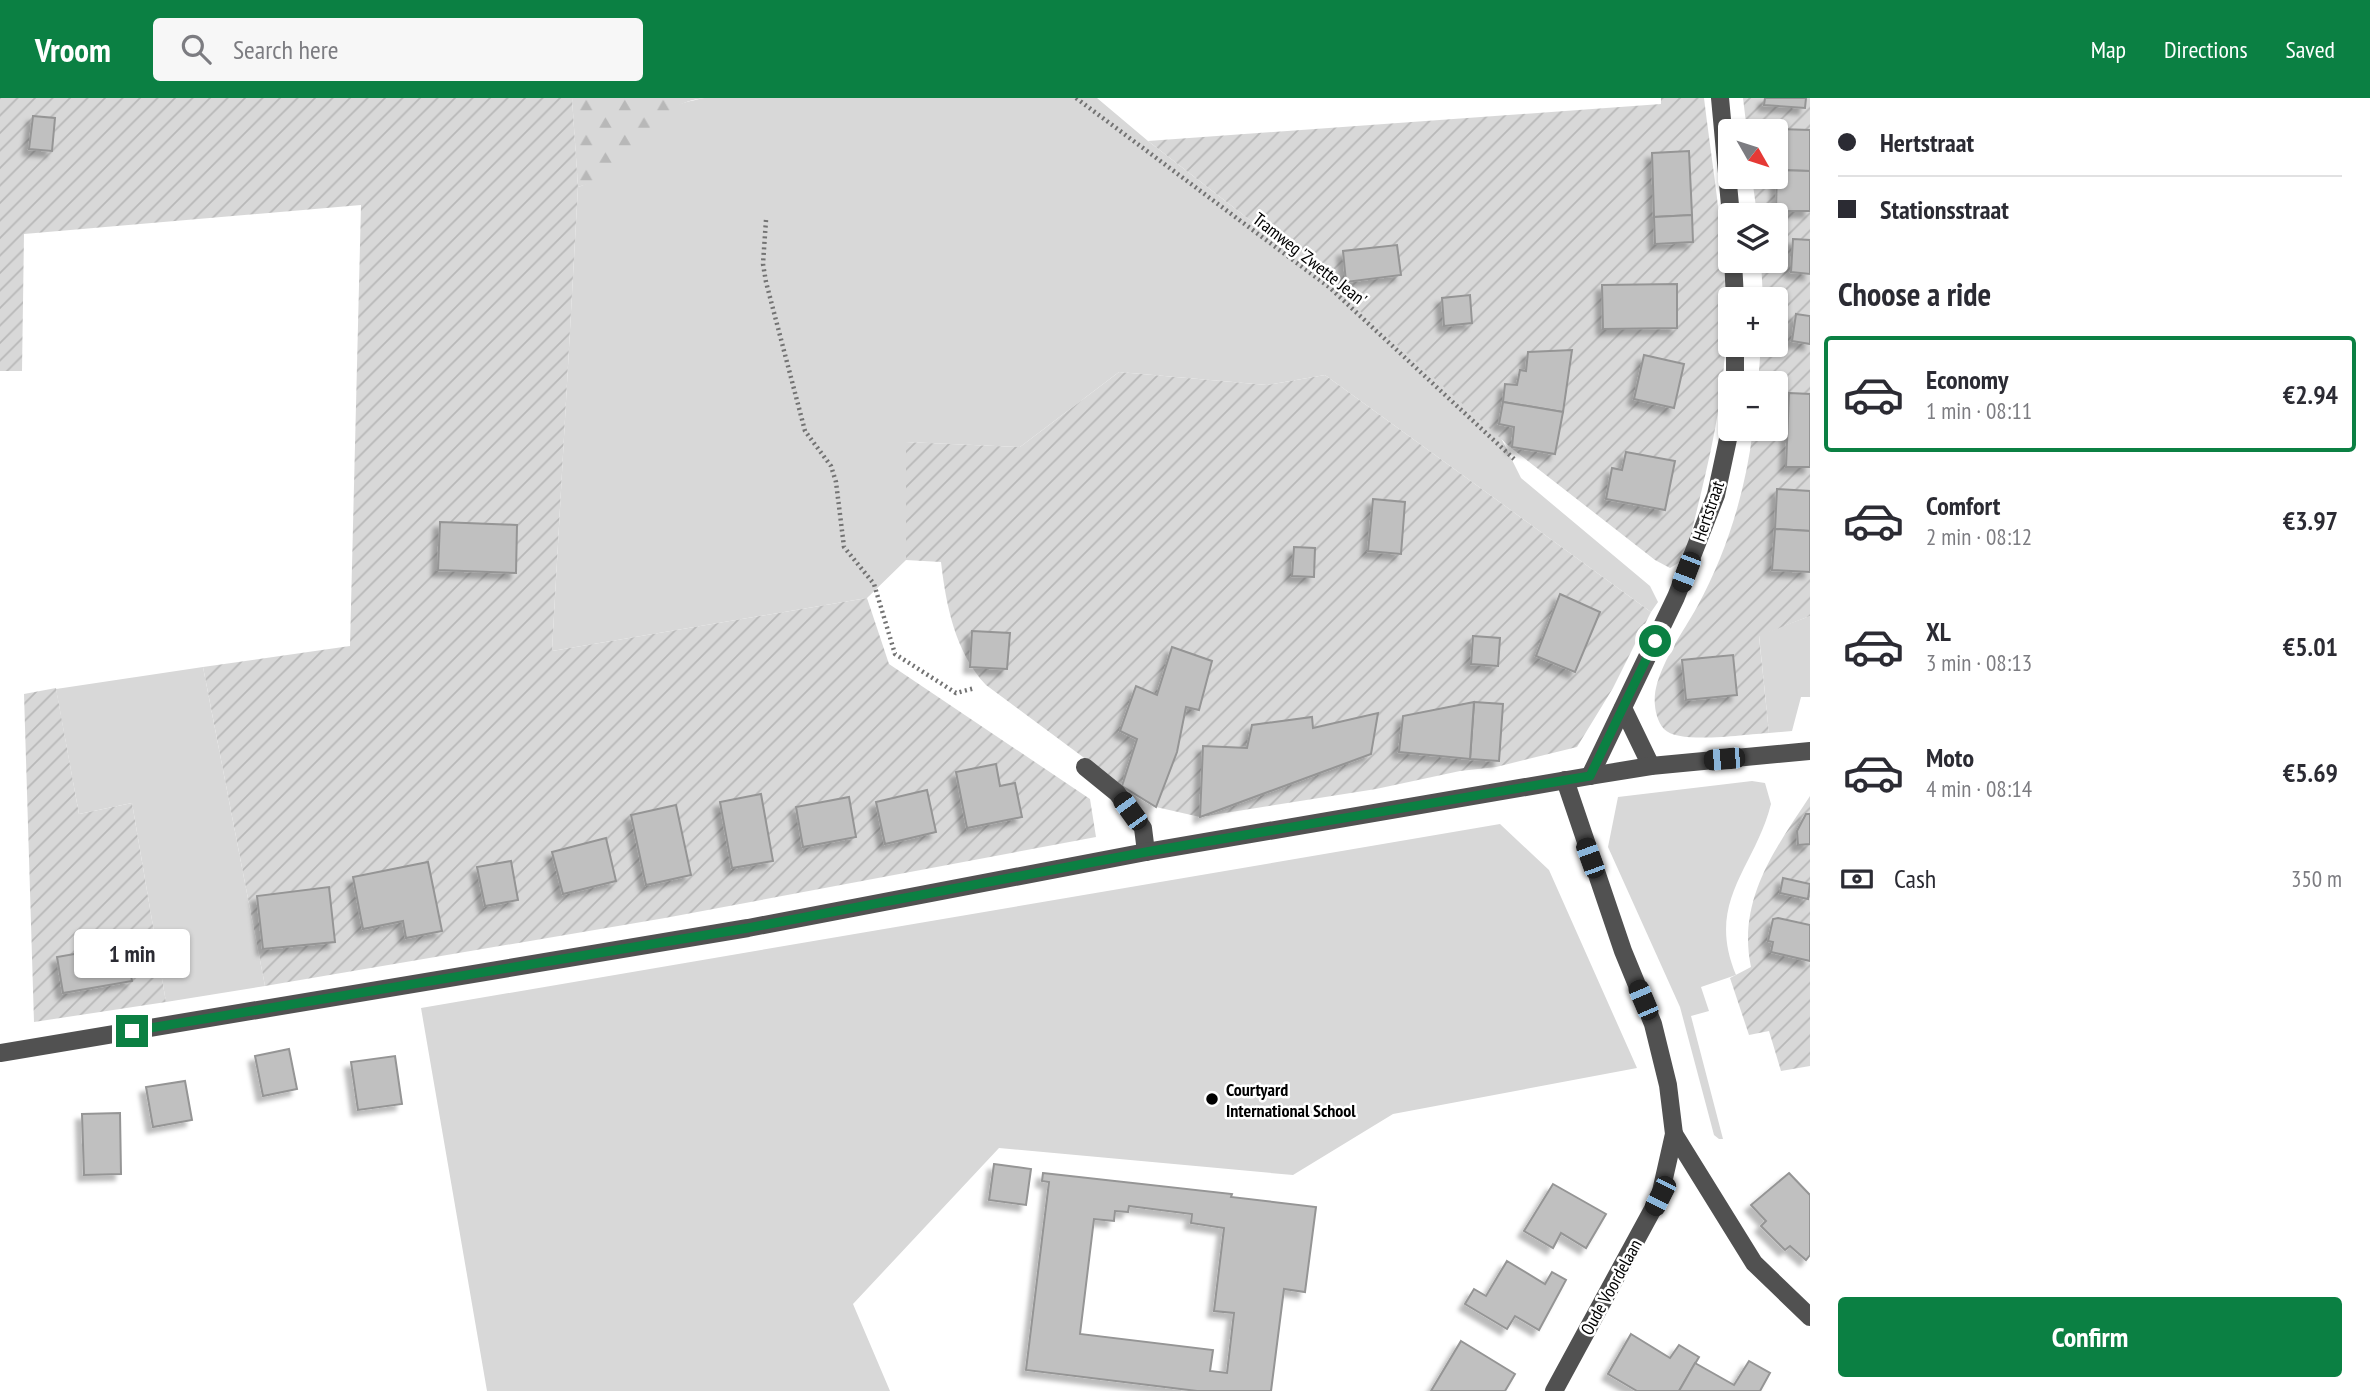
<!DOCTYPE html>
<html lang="en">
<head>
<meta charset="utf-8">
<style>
  :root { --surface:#fff; --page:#f7f7f7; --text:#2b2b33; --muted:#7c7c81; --line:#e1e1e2; --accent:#0b8043 }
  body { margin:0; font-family:"PT Sans Narrow",sans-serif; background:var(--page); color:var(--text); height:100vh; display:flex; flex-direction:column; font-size:26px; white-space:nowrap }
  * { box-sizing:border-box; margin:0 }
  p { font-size:23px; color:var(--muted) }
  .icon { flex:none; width:38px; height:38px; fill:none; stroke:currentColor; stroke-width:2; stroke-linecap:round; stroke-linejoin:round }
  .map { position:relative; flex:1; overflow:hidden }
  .drawer { display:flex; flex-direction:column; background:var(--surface); width:560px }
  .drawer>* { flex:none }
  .hud { display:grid; align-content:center; height:154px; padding:0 28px; background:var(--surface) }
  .needle { width:46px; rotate:129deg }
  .tools { position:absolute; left:1718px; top:21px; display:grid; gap:14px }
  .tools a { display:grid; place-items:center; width:70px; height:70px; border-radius:7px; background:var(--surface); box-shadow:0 2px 5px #0004; font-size:35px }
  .end { position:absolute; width:32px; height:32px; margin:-16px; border:9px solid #0b8043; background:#fff; box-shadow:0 0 0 4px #fff }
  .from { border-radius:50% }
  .bubble { position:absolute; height:49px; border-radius:7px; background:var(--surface); box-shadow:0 2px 5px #0004; font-size:23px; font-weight:600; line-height:49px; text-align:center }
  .car { position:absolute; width:21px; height:42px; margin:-21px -10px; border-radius:9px; box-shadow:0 0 5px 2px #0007; background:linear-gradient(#222 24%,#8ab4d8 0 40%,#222 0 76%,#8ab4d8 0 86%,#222 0) }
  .hud b { display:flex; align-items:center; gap:24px; height:66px; font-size:26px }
  .hud b+b { border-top:2px solid var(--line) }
  .hud i { width:18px; height:18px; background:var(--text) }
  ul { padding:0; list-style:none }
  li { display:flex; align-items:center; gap:21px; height:116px; margin:0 14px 10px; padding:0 14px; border:4px solid transparent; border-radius:7px }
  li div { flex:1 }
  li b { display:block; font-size:26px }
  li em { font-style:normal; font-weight:600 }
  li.on { border-color:var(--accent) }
  li>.icon { width:63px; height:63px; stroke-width:1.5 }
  h2 { padding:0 28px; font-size:32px; line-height:84px }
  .pay { display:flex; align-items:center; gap:18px; height:77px; padding:0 28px; font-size:26px }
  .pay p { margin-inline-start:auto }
  .action { display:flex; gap:14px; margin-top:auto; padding:14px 28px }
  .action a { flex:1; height:80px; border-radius:7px; background:var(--accent); color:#fff; font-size:28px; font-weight:600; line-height:80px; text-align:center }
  header { display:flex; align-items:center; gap:42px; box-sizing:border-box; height:98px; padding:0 35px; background:var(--accent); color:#fff }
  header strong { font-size:33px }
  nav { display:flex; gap:38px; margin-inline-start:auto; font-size:24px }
  .search { width:490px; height:63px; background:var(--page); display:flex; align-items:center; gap:18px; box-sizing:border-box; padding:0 24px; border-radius:7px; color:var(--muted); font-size:26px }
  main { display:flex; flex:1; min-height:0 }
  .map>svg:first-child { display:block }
</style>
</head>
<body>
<header>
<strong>Vroom</strong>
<div class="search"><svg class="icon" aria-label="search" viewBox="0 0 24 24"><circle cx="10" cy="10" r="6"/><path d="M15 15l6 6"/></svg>Search here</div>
<nav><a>Map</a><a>Directions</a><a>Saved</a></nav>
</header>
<main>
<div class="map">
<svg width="1810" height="1293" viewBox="0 0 1810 1293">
  <defs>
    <pattern id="forest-firs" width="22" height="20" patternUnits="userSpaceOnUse" patternTransform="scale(1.75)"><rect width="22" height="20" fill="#d8d8d8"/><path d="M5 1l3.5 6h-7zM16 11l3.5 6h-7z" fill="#b8b8b8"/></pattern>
    <pattern id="garden-furrows" width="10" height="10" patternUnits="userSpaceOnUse" patternTransform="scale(1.75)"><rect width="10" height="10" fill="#d8d8d8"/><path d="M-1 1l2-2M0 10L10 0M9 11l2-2" fill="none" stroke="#b8b8b8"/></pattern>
    <filter id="shadow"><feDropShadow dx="-6" dy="6" stdDeviation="2" flood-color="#0004"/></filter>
  </defs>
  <rect width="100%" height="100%" fill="#fff"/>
  <!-- grass -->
  <g fill="#d8d8d8">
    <path d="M704,0H1097L1148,43L1318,175L1500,338L1521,380L1650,488L1658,504L1651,514L1325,277L1267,287L1119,274L1020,349L906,344V462L867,500L552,553L578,89C628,73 629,34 667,12C678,5 691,3 704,0Z"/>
    <polygon points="1810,518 1810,599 1801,599 1792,633 1769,635 1759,537"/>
    <polygon points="203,569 265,888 166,904 132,705 79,716 56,591"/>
    <path d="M1752,683L1765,685L1771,706C1755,770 1705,803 1736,877L1701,889L1709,913L1691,918L1723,1041H1719L1714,1037L1680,909L1608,749L1618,699Z"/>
    <polygon points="1500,726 1549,772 1637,970 1393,1016 1293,1077 999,1050 853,1206 890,1293 487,1293 421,910"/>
  </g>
  <!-- forest -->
  <path fill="url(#forest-firs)" d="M572,0H709C657,2 643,46 608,76C600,83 588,86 578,89Z"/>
  <!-- garden -->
  <g fill="url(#garden-furrows)">
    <polygon points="0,0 572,0 578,89 552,553 867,500 889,566 1090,701 1096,739 665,820 265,888 203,569 350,548 361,107 24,136 22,273 0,273"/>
    <path d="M1661,0H1704C1714,83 1730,169 1725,254C1721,321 1703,387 1687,452L1683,462L1670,470L1655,462L1510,349L1318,175L1148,43L1661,6Z"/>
    <path d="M1743,0H1810V518L1759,538L1769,635C1746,636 1679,647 1664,631C1655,621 1653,603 1656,590C1663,561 1683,534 1697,509C1727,454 1746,392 1753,331H1776V285H1758L1761,247H1776V201H1763L1761,163H1776V117H1757L1752,79H1776V33H1747Z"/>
    <path d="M1119,274L1267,287L1325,277L1651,514L1613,590L1577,649L1496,669L1460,673L1376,691L1200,719L1156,709L1122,688L986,587C955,554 946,507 941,464L906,462V344L1020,349Z"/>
    <polygon points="56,590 79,716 132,705 166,904 34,924 24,596"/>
    <path d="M1810,698V968L1781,973L1769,933L1749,937L1730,880L1751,869C1737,802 1775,751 1810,698Z"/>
  </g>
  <!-- building -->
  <g fill="#c0c0c0" stroke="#959595" stroke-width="2" fill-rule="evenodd" filter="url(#shadow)">
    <polygon points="1765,0 1806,0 1805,10 1764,7"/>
    <polygon points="33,18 55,20 52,53 29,51"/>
    <polygon points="1778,31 1810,32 1810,73 1777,72"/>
    <polygon points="1689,53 1692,117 1654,119 1652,55"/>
    <polygon points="1777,72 1810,73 1810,113 1776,113"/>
    <polygon points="1692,117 1693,144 1655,146 1654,119"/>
    <polygon points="1793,141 1810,142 1810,176 1791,174"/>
    <polygon points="1397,147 1401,177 1346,184 1343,153"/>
    <polygon points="1677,186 1677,230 1603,231 1602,187"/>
    <polygon points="1470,197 1472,225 1444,228 1442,200"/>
    <polygon points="1796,216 1810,218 1810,246 1792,243"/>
    <polygon points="1572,252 1563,314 1503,304 1505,286 1517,287 1520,272 1526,273 1528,254"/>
    <polygon points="1644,257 1684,266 1674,310 1634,301"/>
    <polygon points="1789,295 1810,296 1810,369 1786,369"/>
    <polygon points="1503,304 1563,314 1555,356 1512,349 1514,329 1499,326"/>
    <polygon points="1626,354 1675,363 1665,412 1606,401 1612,370 1622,372"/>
    <polygon points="1777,391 1810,393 1810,433 1775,431"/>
    <polygon points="1373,401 1405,404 1401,456 1368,453"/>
    <polygon points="440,424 517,427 516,475 438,472"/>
    <polygon points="1775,431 1810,433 1810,474 1772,472"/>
    <polygon points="1294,449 1315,450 1314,479 1292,478"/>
    <polygon points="1560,496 1600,514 1575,574 1536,558"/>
    <polygon points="972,533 1010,535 1007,571 970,569"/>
    <polygon points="1473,538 1500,540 1498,568 1471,566"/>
    <polygon points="1172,549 1212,563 1199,612 1186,609 1177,654 1156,709 1122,688 1137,641 1120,633 1136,588 1157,597"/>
    <polygon points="1733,557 1737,597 1686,602 1682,562"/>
    <polygon points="1474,604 1503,606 1499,663 1470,661"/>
    <polygon points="1474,604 1470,661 1399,654 1403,618"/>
    <polygon points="1378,615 1371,656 1200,719 1203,648 1247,650 1252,627 1312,619 1313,630"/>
    <polygon points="996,666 1000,688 1015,685 1022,719 967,730 956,674"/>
    <polygon points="927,692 936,734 885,746 876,704"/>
    <polygon points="761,696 773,763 732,770 720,704"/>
    <polygon points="849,699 856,739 803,749 796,709"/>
    <polygon points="676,707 691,777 646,787 631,717"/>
    <polygon points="1806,716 1810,716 1810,746 1798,747 1797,733"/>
    <polygon points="606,740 616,783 563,796 552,754"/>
    <polygon points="511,763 518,802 485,808 477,769"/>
    <polygon points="428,764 442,833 406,840 403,823 363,831 353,779"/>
    <polygon points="1783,780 1810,786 1808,801 1780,795"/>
    <polygon points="329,789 335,844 263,851 257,798"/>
    <polygon points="1778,820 1810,827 1810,863 1771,854 1773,844 1768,843 1773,821"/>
    <polygon points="126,847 132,883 63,895 57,859"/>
    <polygon points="289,951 297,991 263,998 255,958"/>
    <polygon points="395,958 402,1006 358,1012 351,964"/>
    <polygon points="185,983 192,1022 153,1029 146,989"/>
    <polygon points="120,1015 121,1076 84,1077 82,1016"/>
    <polygon points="994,1066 1031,1071 1026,1107 989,1102"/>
    <path d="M1043,1075L1232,1096L1231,1099L1316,1109L1305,1194L1284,1191L1271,1293H1197L1026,1272L1049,1084L1042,1083ZM1129,1108L1192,1116L1191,1125L1224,1130L1214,1213L1234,1215L1227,1275L1210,1273L1213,1252L1080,1236L1094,1121L1114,1123L1115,1113L1128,1114Z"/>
    <polygon points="1789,1075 1810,1097 1810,1157 1806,1162 1790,1148 1785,1152 1761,1128 1766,1123 1751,1107"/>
    <polygon points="1553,1086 1606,1116 1586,1150 1561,1135 1553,1150 1524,1133"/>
    <polygon points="1507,1163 1545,1186 1552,1174 1566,1182 1539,1232 1515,1218 1507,1231 1465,1206 1474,1191 1486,1198"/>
    <polygon points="1631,1236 1670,1260 1679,1247 1699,1259 1679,1293 1637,1293 1608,1276"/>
    <polygon points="1461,1243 1515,1276 1505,1293 1431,1293"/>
    <polygon points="1749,1263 1770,1275 1760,1293 1679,1293 1695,1265 1734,1287"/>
  </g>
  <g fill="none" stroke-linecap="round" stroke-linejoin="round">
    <!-- path -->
    <g stroke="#737373" stroke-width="4.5" stroke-dasharray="2 3.5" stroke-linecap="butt">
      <polyline points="1076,0 1329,189 1514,361"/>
      <polyline points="766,122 763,166 766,184 805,333 831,368 836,384 844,449 874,486 895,556 956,595 975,590"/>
    </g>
    <!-- minor -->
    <g stroke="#515151" stroke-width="18">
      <polyline points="1720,0 1731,118"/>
      <polyline points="1733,163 1735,201"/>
      <polyline points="1735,285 1735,247"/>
      <polyline points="1623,610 1651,668"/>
      <polyline points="1085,669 1117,695 1143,730 1146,754"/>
      <polyline points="1590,678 1676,499 1716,397 1731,327"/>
      <polyline points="0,955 748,830 1146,754 1590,678 1651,668 1810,653"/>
      <polyline points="1674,1036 1754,1165 1810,1219"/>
      <polyline points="1554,1293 1660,1098 1674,1036 1668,987 1653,926 1623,853 1565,682"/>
    </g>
  </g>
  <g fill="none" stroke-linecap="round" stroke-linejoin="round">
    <!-- route -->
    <polyline stroke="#0b8043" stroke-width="9" points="132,933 748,830 1146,754 1590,678 1655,543"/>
  </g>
  <!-- markers -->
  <circle fill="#000" stroke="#fff" stroke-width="2.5" cx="1212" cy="1001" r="7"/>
  <g text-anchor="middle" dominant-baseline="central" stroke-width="5" stroke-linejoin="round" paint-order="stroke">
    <!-- street labels -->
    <g font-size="18" fill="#000" stroke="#fff">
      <text transform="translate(1310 161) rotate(38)">Tramweg 'Zwette Jean'</text>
      <text transform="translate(1708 413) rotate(-71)">Hertstraat</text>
      <text transform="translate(1611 1189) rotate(-61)">Oude Voordelaan</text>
    </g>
    <!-- poi labels -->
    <g font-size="18" font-weight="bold" fill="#000" stroke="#fff" text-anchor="start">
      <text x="1226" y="991">Courtyard<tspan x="1226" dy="21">International School</tspan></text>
    </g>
  </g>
</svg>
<div class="tools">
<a><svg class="needle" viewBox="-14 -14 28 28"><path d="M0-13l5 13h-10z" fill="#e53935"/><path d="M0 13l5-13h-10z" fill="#7c7c81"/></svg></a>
<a><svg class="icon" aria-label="layers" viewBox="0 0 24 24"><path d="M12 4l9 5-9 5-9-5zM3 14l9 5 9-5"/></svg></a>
<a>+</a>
<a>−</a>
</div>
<i class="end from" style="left:1655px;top:543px"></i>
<i class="end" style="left:132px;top:933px"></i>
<div class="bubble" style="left:74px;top:831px;width:116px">1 min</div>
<i class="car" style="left:1686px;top:474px;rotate:201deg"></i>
<i class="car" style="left:1724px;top:661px;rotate:265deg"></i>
<i class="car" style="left:1130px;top:713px;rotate:324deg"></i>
<i class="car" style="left:1590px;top:760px;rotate:340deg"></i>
<i class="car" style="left:1643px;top:902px;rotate:337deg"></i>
<i class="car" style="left:1660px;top:1098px;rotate:207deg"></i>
</div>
<section class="drawer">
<div class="hud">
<b><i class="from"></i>Hertstraat</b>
<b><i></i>Stationsstraat</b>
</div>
<h2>Choose a ride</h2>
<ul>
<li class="on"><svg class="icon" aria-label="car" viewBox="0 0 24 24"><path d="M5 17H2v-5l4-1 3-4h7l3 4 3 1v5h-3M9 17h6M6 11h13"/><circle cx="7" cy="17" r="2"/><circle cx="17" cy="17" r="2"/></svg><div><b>Economy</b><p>1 min · 08:11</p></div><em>€2.94</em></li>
<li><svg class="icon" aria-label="car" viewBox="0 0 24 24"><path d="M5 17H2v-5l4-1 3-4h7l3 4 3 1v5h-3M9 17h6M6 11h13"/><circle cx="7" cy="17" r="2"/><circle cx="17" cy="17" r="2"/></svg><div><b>Comfort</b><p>2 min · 08:12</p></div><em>€3.97</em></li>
<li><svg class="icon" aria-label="car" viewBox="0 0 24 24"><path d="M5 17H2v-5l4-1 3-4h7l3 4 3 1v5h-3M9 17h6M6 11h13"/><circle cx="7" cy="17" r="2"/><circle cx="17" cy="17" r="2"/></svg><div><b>XL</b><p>3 min · 08:13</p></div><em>€5.01</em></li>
<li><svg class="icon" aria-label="car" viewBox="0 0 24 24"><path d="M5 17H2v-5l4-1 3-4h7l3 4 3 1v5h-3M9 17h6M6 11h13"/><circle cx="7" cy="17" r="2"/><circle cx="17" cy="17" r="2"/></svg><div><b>Moto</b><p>4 min · 08:14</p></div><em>€5.69</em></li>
</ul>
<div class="pay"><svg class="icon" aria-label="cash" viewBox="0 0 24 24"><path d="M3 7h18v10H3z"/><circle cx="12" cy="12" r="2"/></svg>Cash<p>350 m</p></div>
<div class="action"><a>Confirm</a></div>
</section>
</main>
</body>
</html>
